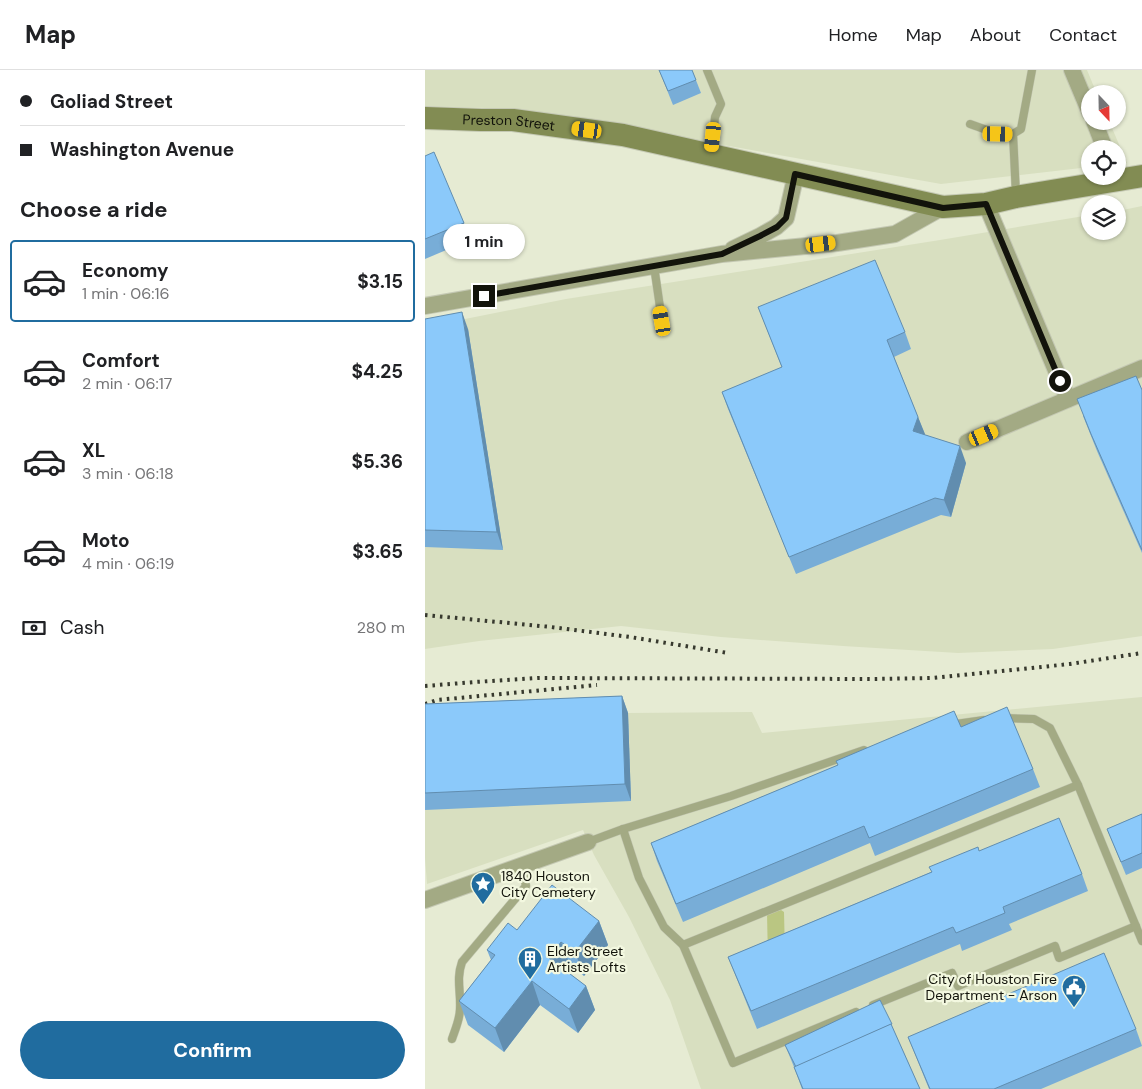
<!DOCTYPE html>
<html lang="en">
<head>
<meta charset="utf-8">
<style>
  :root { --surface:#fff; --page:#f2f2f2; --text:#202124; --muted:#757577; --line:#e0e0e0; --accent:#206c9f }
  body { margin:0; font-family:"DM Sans",sans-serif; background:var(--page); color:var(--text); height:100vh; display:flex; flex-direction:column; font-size:19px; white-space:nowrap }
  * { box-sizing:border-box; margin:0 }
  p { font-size:16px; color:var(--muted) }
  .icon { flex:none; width:28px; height:28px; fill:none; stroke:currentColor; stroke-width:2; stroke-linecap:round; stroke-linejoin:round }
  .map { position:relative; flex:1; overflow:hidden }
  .side { display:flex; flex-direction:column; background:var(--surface); width:425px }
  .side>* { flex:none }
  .hud { display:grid; align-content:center; height:110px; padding:0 20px; background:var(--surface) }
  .needle { width:32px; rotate:158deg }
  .fabs { position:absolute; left:656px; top:15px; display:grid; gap:10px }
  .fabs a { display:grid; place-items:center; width:45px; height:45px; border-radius:50%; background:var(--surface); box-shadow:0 1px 4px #0004; font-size:25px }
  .end { position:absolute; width:22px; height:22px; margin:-11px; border:6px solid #12130b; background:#fff; box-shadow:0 0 0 2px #fff }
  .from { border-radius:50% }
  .bubble { position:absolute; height:35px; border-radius:18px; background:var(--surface); box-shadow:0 1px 4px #0004; font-size:16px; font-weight:700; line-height:35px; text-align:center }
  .car { position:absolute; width:15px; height:30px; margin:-15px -8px; border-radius:6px; box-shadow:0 0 4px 1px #0007; background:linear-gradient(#f5c518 24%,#345 0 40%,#f5c518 0 76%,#345 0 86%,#f5c518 0) }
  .hud b { display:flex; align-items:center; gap:18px; height:48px; font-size:19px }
  .hud b+b { border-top:1px solid var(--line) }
  .hud i { width:12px; height:12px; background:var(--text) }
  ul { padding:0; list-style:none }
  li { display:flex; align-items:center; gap:15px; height:82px; margin:0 10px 8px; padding:0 10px; border:2px solid transparent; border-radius:5px }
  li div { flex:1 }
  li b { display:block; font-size:19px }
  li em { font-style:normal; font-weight:700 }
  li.on { border-color:var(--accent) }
  li>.icon { width:45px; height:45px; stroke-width:1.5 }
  h2 { padding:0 20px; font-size:22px; line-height:60px }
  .pay { display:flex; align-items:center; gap:12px; height:55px; padding:0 20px; font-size:19px }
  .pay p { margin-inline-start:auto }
  .button { display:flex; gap:10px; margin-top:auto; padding:10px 20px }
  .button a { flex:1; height:58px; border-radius:30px; background:var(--accent); color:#fff; font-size:20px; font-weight:700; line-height:58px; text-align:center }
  header { display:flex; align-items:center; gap:30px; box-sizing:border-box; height:70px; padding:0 25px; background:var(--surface); border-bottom:1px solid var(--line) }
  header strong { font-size:24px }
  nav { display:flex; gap:28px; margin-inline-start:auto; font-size:18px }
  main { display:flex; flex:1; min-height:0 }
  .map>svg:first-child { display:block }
</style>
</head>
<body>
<header>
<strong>Map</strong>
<nav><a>Home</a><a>Map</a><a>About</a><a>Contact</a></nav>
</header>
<main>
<section class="side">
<div class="hud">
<b><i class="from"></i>Goliad Street</b>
<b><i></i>Washington Avenue</b>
</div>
<h2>Choose a ride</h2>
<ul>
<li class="on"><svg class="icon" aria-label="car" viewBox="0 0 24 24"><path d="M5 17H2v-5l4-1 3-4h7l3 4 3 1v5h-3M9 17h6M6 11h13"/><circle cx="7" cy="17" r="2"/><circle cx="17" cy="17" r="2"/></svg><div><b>Economy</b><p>1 min · 06:16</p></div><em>$3.15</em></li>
<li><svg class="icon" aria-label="car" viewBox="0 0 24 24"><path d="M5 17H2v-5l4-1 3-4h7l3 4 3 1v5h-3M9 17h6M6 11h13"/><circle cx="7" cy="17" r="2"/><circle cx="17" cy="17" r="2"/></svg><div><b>Comfort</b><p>2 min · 06:17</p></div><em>$4.25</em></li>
<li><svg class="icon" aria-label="car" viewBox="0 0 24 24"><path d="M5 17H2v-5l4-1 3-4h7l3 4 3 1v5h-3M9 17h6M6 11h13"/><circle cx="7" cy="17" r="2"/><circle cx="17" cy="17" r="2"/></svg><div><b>XL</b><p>3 min · 06:18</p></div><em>$5.36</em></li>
<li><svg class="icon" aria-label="car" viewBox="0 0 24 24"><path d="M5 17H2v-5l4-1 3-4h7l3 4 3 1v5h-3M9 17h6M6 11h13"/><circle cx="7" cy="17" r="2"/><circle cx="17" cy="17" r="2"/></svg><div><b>Moto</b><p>4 min · 06:19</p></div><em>$3.65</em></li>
</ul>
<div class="pay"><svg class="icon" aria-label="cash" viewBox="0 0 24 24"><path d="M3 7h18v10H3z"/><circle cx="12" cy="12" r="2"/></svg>Cash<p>280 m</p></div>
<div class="button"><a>Confirm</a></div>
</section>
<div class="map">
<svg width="717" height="1019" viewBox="0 0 717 1019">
  <rect width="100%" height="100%" fill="#e6ebd3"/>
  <!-- built -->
  <g fill="#d8dfc0">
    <polygon points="0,0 662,0 672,24 665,24 665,51 684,51 702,93 693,94 692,79 665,79 665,97 516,114 97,39 0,36"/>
    <polygon points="717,136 717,566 628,579 533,583 418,576 296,567 196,556 54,571 0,579 0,257 141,229 515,170 665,145 665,161 692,161 693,141"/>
    <polygon points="717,627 717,1019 276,1019 245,930 204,847 169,785 158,760 2,814 0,788 0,652 203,643 327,642 337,663"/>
  </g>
  <!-- green -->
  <polygon fill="#bac682" points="356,840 359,842 360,883 343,890 342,843"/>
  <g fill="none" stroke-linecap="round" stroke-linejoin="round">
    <defs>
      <g id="lane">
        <polyline points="282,0 296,34 290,47 287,82"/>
        <polyline points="545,54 573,64 588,64 596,59 607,0"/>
        <polyline points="588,64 591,125"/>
        <polyline points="229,196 237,251"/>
        <polyline points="578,648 609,649 625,658 653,715"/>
        <polyline points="524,655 559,650"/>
        <polyline points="198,759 214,808 239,857 258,875"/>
        <polyline points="163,772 198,759 306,726 439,680"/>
        <polyline points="448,935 527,903 533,916 630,876 634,888 711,856"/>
        <polyline points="431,942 308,993 258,875 653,715 717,871"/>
        <path d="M27,969C30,960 35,949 35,939C36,921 31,909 37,892L101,816L100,811L96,796"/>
      </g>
      <g id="street">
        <polyline points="647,0 665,43"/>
        <polyline points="669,51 680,79"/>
        <polyline points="561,134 643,329"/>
        <polyline points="308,179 335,166 351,157 361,148 371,104"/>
        <polyline points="0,236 297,184 412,173 470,164 518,137"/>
        <polyline points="542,372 717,298"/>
        <polyline points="0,830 163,772"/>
      </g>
      <g id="secondary">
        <path id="s1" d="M0,48L56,50H88L198,65L518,137L561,134L591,127L717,106"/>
      </g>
    </defs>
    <!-- lane casing -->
    <use href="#lane" stroke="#c4c8b3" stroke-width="9"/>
    <!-- street casing -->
    <use href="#street" stroke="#c4c8b3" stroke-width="18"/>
    <!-- secondary casing -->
    <use href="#secondary" stroke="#c4c8b3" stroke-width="24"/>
    <!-- lane -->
    <use href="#lane" stroke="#a3aa84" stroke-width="8"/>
    <!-- street -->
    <use href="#street" stroke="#a3aa84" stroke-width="16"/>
    <!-- secondary -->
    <use href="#secondary" stroke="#828c53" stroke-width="22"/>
    <!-- rail -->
    <g stroke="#37392e" stroke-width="4" stroke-dasharray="2.5 5" stroke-linecap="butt">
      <polyline points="0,545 126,557 205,567 303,583"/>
      <polyline points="0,616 50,612 113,608 447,609 508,608 645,594 717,583"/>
      <polyline points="0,634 12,630 172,615"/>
    </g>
  </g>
  <!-- wall -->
  <g fill="#78add7">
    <polygon points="234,0 267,0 276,23 248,35"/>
    <polygon points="0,86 39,153 45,170 0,189"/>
    <polygon points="333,237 480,262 486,279 469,287 493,347 500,365 541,393 526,447 516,445 371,504 303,339 297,322 357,298"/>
    <polygon points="0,249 43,259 78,480 0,477"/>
    <polygon points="717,320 717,483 672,381 658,346"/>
    <polygon points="197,626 203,643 206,731 0,740 0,634"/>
    <polygon points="536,657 608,699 615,717 450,786 445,773 258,852 232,791 226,773 413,695"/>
    <polygon points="717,744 717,798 701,805 682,759"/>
    <polygon points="554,781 657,804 663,821 584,854 587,860 537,881 535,874 332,959 303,887 506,802"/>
    <polygon points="174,851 183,875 159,906 145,895 141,901 161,916 170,940 153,963 115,935 79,982 43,955 34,931 66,890 62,880 92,860"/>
    <polygon points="468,959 495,1019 377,1019 369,997 360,975"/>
    <polygon points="711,959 717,976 616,1019 504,1019 483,967"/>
  </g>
  <!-- shaded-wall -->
  <g fill="#618daf">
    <polygon points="37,242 43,259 78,480 72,462"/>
    <polygon points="493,347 500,364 494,378 488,361"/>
    <polygon points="535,376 541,393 526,447 519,430"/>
    <polygon points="197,626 203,643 206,731 200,714"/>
    <polygon points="174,851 183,875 159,906 150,882"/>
    <polygon points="136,872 145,895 132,912 124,888"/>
    <polygon points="107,911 115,935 79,982 70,958"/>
    <polygon points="161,916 170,940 153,963 144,939"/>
  </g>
  <!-- building -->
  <g fill="#8bc9fa" stroke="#618daf">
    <polygon points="234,0 267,0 271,10 243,21"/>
    <polygon points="9,82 39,153 0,169 0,86"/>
    <polygon points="450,190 480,262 462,270 493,347 488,361 535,376 519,430 510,428 364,487 297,322 357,297 333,237"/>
    <polygon points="37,242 72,462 0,460 0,249"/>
    <polygon points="711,306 717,320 717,480 666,364 652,329"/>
    <polygon points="197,626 200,714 0,723 0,634"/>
    <polygon points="582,637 608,699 444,768 439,756 251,834 226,773 413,695 411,691 529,641 536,657"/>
    <polygon points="717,744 717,783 696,792 682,759"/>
    <polygon points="634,748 657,804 578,837 580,843 531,863 528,857 326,941 303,887 507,802 504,797 553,777 554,781"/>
    <polygon points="127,815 174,851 150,882 136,872 124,888 161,916 144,939 107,911 70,958 34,931 70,885 62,880 83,853 92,860"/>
    <polygon points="679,883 711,959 569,1019 505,1019 483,967"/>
    <polygon points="455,930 467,954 371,997 360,975"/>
    <polygon points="466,954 495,1019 378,1019 369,997"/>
  </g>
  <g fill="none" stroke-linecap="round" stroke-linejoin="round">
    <!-- route -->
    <polyline stroke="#12130b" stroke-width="6" points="59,226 297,184 335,166 352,157 361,148 370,104 518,138 561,134 635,311"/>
  </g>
  <!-- icons -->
  <defs>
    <symbol id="sight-pin" viewBox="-11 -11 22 30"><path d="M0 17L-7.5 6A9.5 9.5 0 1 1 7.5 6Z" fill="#206c9f" stroke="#f3f8e0"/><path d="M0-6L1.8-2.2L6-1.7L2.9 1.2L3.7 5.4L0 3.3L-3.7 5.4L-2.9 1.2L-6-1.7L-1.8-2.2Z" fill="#fff"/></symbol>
    <symbol id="building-pin" viewBox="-11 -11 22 30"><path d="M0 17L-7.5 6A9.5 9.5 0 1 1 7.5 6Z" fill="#206c9f" stroke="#f3f8e0"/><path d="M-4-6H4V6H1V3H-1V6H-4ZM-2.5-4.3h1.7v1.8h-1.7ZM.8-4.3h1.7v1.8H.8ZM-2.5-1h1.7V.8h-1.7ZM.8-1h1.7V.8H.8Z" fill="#fff"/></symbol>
    <symbol id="civic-pin" viewBox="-11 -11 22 30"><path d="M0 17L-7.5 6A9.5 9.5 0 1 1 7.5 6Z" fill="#206c9f" stroke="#f3f8e0"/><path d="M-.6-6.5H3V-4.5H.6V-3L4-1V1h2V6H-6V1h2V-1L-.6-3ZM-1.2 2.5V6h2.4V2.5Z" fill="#fff"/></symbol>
  </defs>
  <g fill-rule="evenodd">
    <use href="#sight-pin" x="44" y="800" width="28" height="38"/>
    <use href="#building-pin" x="91" y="875" width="28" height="38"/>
    <use href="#civic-pin" x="635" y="903" width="28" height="38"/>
  </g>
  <g text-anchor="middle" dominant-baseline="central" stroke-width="4.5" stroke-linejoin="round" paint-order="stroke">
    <!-- street labels -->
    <g font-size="14" fill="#12130b" stroke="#f3f8e0">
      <text stroke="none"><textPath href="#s1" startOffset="84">Preston Street</textPath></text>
    </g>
    <!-- poi labels -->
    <g font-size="14" fill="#12130b" stroke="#f3f8e0" text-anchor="start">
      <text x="76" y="806">1840 Houston<tspan x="76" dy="16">City Cemetery</tspan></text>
      <text x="122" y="881">Elder Street<tspan x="122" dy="16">Artists Lofts</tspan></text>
      <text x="632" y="909" text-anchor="end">City of Houston Fire<tspan x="632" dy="16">Department - Arson</tspan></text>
    </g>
  </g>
</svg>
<div class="fabs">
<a><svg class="needle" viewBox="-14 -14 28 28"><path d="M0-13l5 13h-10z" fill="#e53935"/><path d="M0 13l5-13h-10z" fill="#757577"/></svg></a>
<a><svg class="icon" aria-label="locate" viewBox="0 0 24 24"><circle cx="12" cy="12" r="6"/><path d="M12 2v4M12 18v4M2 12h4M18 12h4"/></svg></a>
<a><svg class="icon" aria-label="layers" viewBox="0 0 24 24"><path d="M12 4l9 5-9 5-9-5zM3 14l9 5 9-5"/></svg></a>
</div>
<i class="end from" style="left:635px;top:311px"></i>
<i class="end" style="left:59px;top:226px"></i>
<div class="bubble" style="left:18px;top:154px;width:82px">1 min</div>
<i class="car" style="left:162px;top:60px;rotate:278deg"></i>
<i class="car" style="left:573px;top:64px;rotate:91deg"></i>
<i class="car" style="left:288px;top:67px;rotate:186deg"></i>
<i class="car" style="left:396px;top:174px;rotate:83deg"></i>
<i class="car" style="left:237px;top:251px;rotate:350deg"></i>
<i class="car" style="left:559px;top:365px;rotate:67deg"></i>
</div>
</main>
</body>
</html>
